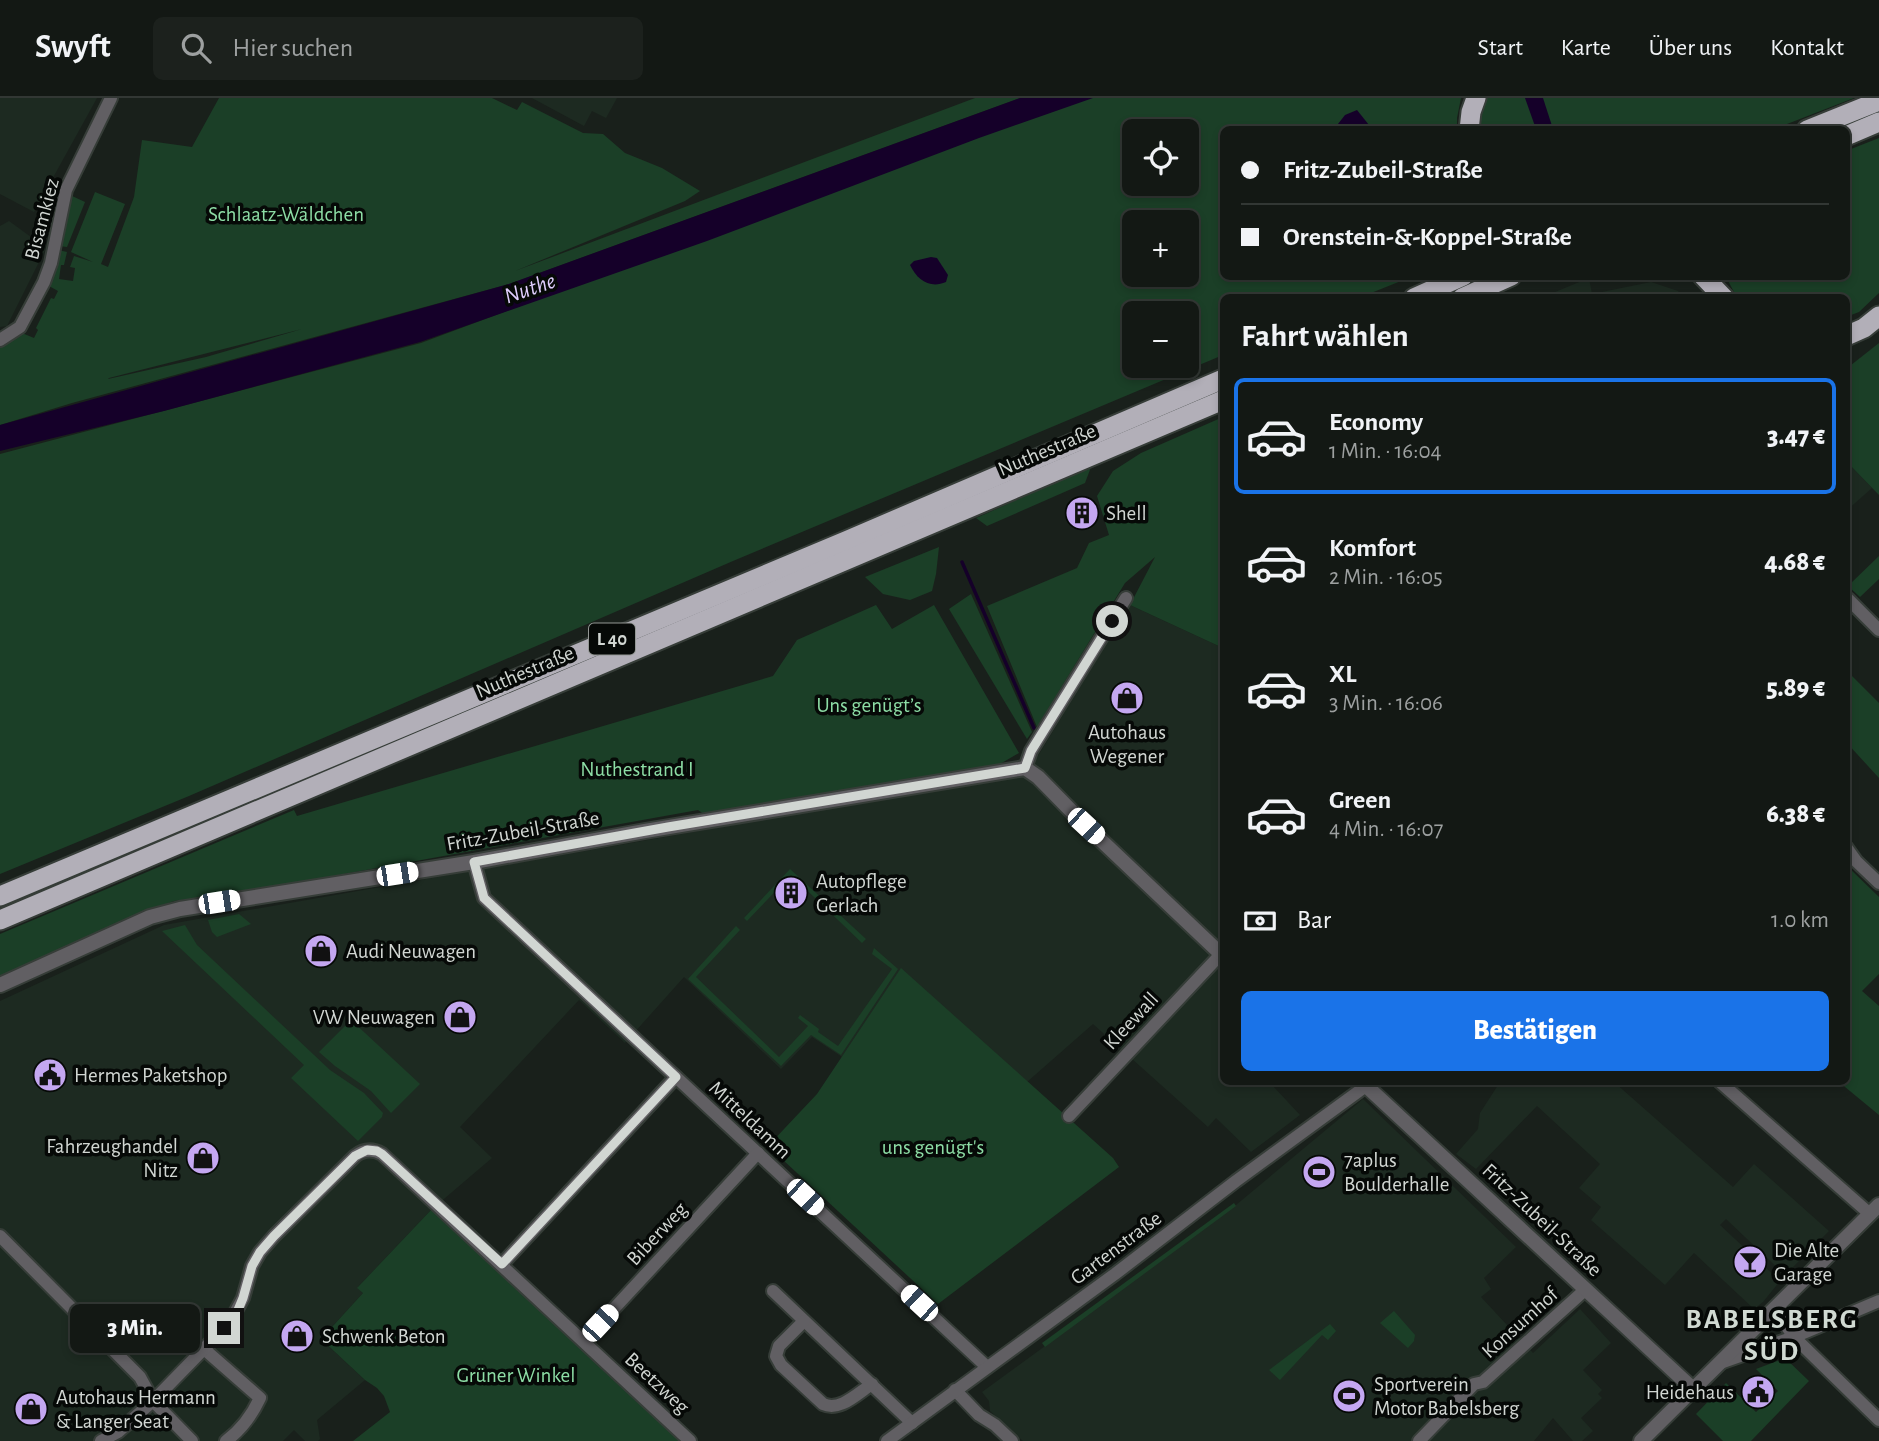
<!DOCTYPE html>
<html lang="de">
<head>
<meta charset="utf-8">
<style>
  :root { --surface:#131814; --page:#1c211d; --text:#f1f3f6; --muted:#9da0a0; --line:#323734; --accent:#1a73e8 }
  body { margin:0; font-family:"Alegreya Sans",sans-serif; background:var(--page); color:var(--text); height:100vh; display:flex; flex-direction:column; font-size:26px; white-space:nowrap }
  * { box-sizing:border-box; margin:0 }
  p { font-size:23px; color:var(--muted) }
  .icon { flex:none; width:38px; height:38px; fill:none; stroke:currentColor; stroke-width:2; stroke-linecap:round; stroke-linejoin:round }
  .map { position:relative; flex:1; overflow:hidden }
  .drawer { position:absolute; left:1220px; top:196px; width:630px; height:791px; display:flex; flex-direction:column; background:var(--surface); border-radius:10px; box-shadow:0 4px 10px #0003,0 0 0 2px var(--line) }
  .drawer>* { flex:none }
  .banner { position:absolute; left:1220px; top:28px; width:630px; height:154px; border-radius:10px; box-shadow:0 4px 10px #0003,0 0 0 2px var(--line); display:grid; align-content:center; height:154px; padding:0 21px; background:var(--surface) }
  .fabs { position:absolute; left:1122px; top:21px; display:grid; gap:14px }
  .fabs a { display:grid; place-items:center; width:77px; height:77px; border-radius:10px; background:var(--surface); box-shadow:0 4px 10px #0003,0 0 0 2px var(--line); font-size:35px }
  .end { position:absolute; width:32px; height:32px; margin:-16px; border:9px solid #d1d6d2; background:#111; box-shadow:0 0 0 4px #111 }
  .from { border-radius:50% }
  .bubble { position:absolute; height:49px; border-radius:10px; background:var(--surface); box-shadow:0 4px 10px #0003,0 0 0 2px var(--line); font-size:23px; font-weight:800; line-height:49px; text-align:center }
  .car { position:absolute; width:21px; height:42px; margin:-21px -10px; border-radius:9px; box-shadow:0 0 5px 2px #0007; background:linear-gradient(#fff 24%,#345 0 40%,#fff 0 76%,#345 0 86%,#fff 0) }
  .banner b { display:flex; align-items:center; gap:24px; height:66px; font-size:26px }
  .banner b+b { border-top:2px solid var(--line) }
  .banner i { width:18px; height:18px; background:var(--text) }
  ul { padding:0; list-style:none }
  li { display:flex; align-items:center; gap:21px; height:116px; margin:0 14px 10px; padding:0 7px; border:4px solid transparent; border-radius:10px }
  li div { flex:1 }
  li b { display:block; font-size:26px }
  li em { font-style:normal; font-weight:800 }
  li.on { border-color:var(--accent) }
  li>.icon { width:63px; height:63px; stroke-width:1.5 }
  h2 { padding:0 21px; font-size:32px; line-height:84px }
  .pay { display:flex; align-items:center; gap:18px; height:77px; padding:0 21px; font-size:26px }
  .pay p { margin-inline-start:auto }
  .action { display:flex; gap:14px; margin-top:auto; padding:14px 21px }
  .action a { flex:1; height:80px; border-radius:10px; background:var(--accent); color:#fff; font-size:28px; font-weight:800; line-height:80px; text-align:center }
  header { display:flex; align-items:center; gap:42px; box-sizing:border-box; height:98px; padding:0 35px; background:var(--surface); border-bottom:2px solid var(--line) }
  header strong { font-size:33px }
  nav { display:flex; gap:38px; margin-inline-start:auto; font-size:24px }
  .search { width:490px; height:63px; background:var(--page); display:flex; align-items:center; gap:18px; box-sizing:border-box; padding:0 24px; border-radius:10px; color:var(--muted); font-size:26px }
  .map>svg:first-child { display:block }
</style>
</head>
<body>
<header>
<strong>Swyft</strong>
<div class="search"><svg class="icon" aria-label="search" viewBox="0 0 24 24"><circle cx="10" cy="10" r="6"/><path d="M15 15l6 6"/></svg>Hier suchen</div>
<nav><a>Start</a><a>Karte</a><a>Über uns</a><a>Kontakt</a></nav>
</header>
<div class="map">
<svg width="1879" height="1343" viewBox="0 0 1879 1343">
  <rect width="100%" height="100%" fill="#19201b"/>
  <!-- built -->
  <g fill="#1d2a21">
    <polygon points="0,0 97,0 34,114 0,96"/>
    <polygon points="532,0 617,0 606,20 592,13 584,28"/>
    <polygon points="9,123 46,150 7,228 0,229 0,128"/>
    <polygon points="1589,180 1592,196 1651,184 1678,193 1682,199 1543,199"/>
    <polygon points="1846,363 1872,390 1846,413"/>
    <polygon points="1130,507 1223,550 1223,984 1276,984 1273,988 1300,1017 1251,1054 1216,1020 1208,1029 1093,926 1027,984 901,871 842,959 812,939 781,971 684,879 625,945 579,902 460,1029 492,1060 431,1112 358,1189 363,1195 321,1241 365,1282 317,1322 320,1341 318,1343 305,1343 294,1332 283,1343 0,1343 0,903 164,827 1018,677 1036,661"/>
    <polygon points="1500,984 1614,984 1733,1089 1754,1066 1829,1133 1785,1177 1726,1121 1720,1127 1780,1183 1763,1204 1754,1211 1694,1155 1665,1187 1591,1122 1601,1109 1579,1090 1600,1066 1537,1008 1476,1071 1456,1056 1478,1031 1480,1015"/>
    <polygon points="1363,1001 1516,1149 1484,1180 1491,1191 1481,1199 1533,1255 1580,1211 1611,1245 1583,1272 1602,1292 1598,1296 1602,1300 1581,1320 1593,1333 1582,1343 1573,1343 1553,1320 1534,1343 1023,1343 990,1313 989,1303 982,1294 1056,1240 1054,1237 1236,1107"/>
  </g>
  <!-- green -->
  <g fill="#1b3f27" fill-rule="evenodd">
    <path d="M219,0H492L517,12L522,4L583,35L603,36L625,55L662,70L700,93L685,103L515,173L975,0H1020L509,186L72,305L0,327V247L22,235L34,240L38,232L36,230L51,200L54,201L58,193L49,188L58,152L67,154L64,167H61L59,181L73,183L75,170L70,169L74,158L93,164L71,154L95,94L125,106L101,166L108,169L134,99L142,42L192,49ZM302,231L206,259L108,281L109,280Z"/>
    <path d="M1079,0H1461L1457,20V31L1223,32V178L1411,179L1361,199L1223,200V257L733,463L189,698L0,776V356L421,245ZM1134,33H1186V86H1134ZM1134,124H1186V177H1134ZM1134,215H1186V268H1134Z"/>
    <polygon points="1483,0 1854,0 1774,31 1476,32"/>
    <polygon points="1879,40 1879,195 1859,214 1846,219 1846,200 1740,199 1734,194 1726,179 1846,178 1846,53"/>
    <polygon points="70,97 85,104 67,149 59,148"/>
    <polygon points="1879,245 1879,397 1846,363 1846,271"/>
    <polygon points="1223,319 1223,550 1130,507 1155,459 1125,485 1037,629 987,508 1077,470 1089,445 1109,437 1097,398 1113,373 1141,355"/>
    <polygon points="1091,369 1085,385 987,428 976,420"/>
    <polygon points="939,449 936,476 932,493 910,502 883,496 865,479"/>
    <polygon points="1879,458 1879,481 1860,499 1848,488"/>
    <polygon points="971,496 1032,634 1027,641 949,511"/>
    <polygon points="876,507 892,531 934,507 1019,655 1000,666 705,717 698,712 239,795 174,803 133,818 0,878 0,836 294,712 297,718 773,578 797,542"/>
    <polygon points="1846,572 1879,605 1879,680 1846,644"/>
    <polygon points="1846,767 1879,799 1879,876 1862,893 1879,908 1879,1017 1839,984 1846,984"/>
    <polygon points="790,771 866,841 862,845 791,777 747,823 744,820"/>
    <polygon points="239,816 251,826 217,839 212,834 208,822"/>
    <polygon points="185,827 197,847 330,972 364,995 383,1015 382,1019 358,1043 291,980 304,967 162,833"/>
    <polygon points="736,828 740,832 696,879 779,959 808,928 798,920 800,917 819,931 818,934 838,948 892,871 872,856 874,850 898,871 841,957 811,937 781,968 688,881"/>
    <polygon points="901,870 1113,1060 1119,1069 938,1206 768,1048 817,996"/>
    <polygon points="351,922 420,986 391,1015 371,993 335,968 319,954"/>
    <polygon points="1234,1105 1236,1108 1045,1249 1042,1245"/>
    <polygon points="431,1112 445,1121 684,1343 353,1343 390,1314 384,1298 377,1290 365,1282 321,1241 363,1195 357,1190"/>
    <polygon points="1394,1213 1415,1237 1414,1243 1408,1250 1380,1225"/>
    <polygon points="1330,1226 1336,1233 1328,1242 1322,1237 1280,1282 1269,1272"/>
    <polygon points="1785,1260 1809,1283 1751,1343 1723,1343 1696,1316 1726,1285 1756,1314 1778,1293 1756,1271"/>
  </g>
  <!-- water -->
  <g fill="#150029">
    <polygon points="1020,0 1093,0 979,40 707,143 420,244 164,313 0,353 0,327 509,186"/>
    <polygon points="1525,0 1543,0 1553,31 1536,31"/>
    <polygon points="1357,12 1369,27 1367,31 1339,31 1338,26 1345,17"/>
    <path d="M931,159L937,160L948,177L946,184C930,191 917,182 910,167L914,163Z"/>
  </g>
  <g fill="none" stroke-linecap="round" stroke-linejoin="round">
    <!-- stream -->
    <polyline stroke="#150029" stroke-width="3.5" points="962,464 1034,630"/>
    <defs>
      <g id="minor">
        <polyline points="0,242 20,229 44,184 51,165 66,92 111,0"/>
        <polyline points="1846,502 1848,501 1879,532"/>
        <polyline points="1025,670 1031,653 1126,500"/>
        <polyline points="1846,749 1856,763 1879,785"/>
        <polyline points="474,764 484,800 987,1269"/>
        <polyline points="1720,984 1870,1116"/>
        <polyline points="1069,1018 1221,856"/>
        <polyline points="0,1138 140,1279 153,1303 192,1343"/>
        <polyline points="502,1166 676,979"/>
        <polyline points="773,1193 912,1325"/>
        <polyline points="1774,1210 1794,1239 1879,1322"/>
        <path d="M804,1223L779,1248L776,1258L781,1267L823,1306C840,1314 858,1295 872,1286"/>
        <polyline points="584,1243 758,1055"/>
        <path d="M204,1251L260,1300C252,1317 241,1332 226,1343"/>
        <polyline points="1720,1265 1794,1239 1879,1203"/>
        <polyline points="955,1292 979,1317 995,1327 1012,1343"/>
        <path d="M101,1343L118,1334L153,1303L230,1224L243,1200L252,1168L260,1154L274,1138L355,1058C364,1051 373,1051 382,1056L690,1343"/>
        <polyline points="887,1343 1115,1176 1236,1083 1366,988"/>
        <polyline points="1419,1343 1474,1286 1483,1284 1586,1191"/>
      </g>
      <g id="tertiary">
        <polyline points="0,887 150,819 180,811 474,764 645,733 1025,670 1038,679 1086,728 1223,858"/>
        <polyline points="1362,984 1693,1291"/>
        <polyline points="1641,1343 1879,1107"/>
      </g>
      <g id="trunk">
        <polyline points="1469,32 1471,14 1476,0"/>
        <polyline points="1807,32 1879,3"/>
        <polyline points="1846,38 1879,24"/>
        <polyline points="1703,178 1724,200"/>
        <polyline points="1414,200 1463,178"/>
        <polyline points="1462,200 1511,178"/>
        <polyline points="1846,238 1864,230 1879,218"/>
        <polyline points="0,798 848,442 1223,281"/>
        <polyline points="0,822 1223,302"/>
      </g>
    </defs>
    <!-- minor casing -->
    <use href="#minor" stroke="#363d38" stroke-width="16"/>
    <!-- tertiary casing -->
    <use href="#tertiary" stroke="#363d38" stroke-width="18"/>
    <!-- trunk casing -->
    <use href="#trunk" stroke="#363d38" stroke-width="23"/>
    <!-- minor -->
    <use href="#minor" stroke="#615f63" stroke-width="12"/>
    <!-- tertiary -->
    <use href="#tertiary" stroke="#615f63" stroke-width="14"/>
    <!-- trunk -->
    <use href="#trunk" stroke="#b2afb8" stroke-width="19"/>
  </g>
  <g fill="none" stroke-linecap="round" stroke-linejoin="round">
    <!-- route -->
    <polyline stroke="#d1d6d2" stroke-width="9" points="224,1230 238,1212 243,1200 252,1168 260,1154 274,1138 355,1058 367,1052 377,1053 382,1056 502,1166 676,979 484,800 474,764 668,729 1025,670 1031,653 1112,523"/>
  </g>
  <!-- icons -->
  <defs>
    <symbol id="building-disc" viewBox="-11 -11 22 22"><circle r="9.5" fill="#c4a7f1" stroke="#060907"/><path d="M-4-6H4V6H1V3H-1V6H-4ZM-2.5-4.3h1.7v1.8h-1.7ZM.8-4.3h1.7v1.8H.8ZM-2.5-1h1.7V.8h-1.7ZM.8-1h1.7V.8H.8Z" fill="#111"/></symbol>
    <symbol id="shop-disc" viewBox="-11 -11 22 22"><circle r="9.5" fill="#c4a7f1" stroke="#060907"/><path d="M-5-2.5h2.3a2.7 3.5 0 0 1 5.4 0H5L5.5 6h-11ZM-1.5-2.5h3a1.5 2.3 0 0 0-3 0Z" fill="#111"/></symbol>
    <symbol id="civic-disc" viewBox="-11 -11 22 22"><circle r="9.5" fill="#c4a7f1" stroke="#060907"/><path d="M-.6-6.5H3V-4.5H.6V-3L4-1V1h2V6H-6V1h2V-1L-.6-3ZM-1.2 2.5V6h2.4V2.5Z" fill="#111"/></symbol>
    <symbol id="stadium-disc" viewBox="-11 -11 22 22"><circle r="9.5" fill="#c4a7f1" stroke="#060907"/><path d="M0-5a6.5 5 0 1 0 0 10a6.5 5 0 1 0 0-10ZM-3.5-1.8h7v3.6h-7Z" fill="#111"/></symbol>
    <symbol id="bar-disc" viewBox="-11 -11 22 22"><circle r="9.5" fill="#c4a7f1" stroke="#060907"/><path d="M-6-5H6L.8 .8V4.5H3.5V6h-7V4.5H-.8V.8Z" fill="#111"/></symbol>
  </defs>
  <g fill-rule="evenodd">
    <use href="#building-disc" x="1063" y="396" width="38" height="38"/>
    <use href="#shop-disc" x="1108" y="581" width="38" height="38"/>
    <use href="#building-disc" x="772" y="776" width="38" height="38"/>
    <use href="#shop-disc" x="302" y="834" width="38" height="38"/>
    <use href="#shop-disc" x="441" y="900" width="38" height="38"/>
    <use href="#civic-disc" x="31" y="958" width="38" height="38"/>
    <use href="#shop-disc" x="184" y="1041" width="38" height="38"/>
    <use href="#stadium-disc" x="1300" y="1055" width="38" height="38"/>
    <use href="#bar-disc" x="1731" y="1145" width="38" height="38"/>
    <use href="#shop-disc" x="278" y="1219" width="38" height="38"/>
    <use href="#civic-disc" x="1739" y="1275" width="38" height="38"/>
    <use href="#stadium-disc" x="1330" y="1279" width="38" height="38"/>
    <use href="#shop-disc" x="12" y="1292" width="38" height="38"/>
  </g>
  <g text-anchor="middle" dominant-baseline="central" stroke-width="7" stroke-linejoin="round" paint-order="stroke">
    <!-- shield labels -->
    <rect fill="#060907" stroke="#949895" stroke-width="2" x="589" y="525.5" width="46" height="31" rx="5"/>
    <g font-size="19" font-weight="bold" fill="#d1d6d2">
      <text x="612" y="541">L 40</text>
    </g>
    <!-- park labels -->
    <g font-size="21" fill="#8ddda5" stroke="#060907">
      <text x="286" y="116">Schlaatz-Wäldchen</text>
      <text x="869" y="607">Uns genügt’s</text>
      <text x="637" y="671">Nuthestrand I</text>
      <text x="933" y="1049">uns genügt's</text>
      <text x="516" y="1277">Grüner Winkel</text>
    </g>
    <!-- street labels -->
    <g font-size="21" fill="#d1d6d2" stroke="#060907">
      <text transform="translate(42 121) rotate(-75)">Bisamkiez</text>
      <text transform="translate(1047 352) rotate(-23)">Nuthestraße</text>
      <text transform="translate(525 574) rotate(-23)">Nuthestraße</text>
      <text transform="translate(523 733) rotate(-10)">Fritz-Zubeil-Straße</text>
      <text transform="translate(1131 923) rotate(-47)">Kleewall</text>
      <text transform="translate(750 1022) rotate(43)">Mitteldamm</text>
      <text transform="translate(1542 1122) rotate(43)">Fritz-Zubeil-Straße</text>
      <text transform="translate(657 1136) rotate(-47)">Biberweg</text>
      <text transform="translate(1116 1150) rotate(-37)">Gartenstraße</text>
      <text transform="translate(1520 1225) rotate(-42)">Konsumhof</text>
      <text transform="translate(657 1285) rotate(43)">Beetzweg</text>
    </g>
    <!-- poi labels -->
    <g font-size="21" fill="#d1d6d2" stroke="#060907" text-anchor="start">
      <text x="1106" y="415">Shell</text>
      <text x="1127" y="634" text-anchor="middle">Autohaus<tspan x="1127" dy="24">Wegener</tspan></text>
      <text x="816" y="783">Autopflege<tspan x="816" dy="24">Gerlach</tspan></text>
      <text x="346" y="853">Audi Neuwagen</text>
      <text x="435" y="919" text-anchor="end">VW Neuwagen</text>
      <text x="74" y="977">Hermes Paketshop</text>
      <text x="178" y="1048" text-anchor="end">Fahrzeughandel<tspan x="178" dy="24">Nitz</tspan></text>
      <text x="1344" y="1062">7aplus<tspan x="1344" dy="24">Boulderhalle</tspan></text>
      <text x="1774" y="1152">Die Alte<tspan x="1774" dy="24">Garage</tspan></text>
      <text x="322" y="1238">Schwenk Beton</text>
      <text x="1374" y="1286">Sportverein<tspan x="1374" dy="24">Motor Babelsberg</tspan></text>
      <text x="1734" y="1294" text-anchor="end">Heidehaus</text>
      <text x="56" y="1299">Autohaus Hermann<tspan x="56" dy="24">&amp; Langer Seat</tspan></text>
    </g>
    <!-- water labels -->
    <g font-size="23" font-style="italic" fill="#e0cefe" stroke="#060907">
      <text transform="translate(530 191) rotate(-19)">Nuthe</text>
    </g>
    <!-- district labels -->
    <g font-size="28" font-weight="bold" letter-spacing="2" fill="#d0d9d2" stroke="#060907">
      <text x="1772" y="1222">BABELSBERG<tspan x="1772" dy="32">SÜD</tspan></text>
    </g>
  </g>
</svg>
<div class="fabs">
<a><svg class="icon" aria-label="locate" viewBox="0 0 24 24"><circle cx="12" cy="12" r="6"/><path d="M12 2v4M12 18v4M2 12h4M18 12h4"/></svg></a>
<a>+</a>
<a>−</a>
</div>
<i class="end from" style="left:1112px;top:523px"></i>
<i class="end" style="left:224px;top:1230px"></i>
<div class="bubble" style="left:70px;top:1206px;width:130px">3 Min.</div>
<i class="car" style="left:1086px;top:728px;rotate:133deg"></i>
<i class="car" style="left:397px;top:776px;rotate:81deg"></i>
<i class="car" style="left:219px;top:804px;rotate:81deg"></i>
<i class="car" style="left:805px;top:1099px;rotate:133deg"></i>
<i class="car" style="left:919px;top:1205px;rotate:313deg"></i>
<i class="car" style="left:600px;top:1225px;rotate:43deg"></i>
<div class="banner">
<b><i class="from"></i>Fritz-Zubeil-Straße</b>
<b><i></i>Orenstein-&amp;-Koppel-Straße</b>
</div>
<section class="drawer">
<h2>Fahrt wählen</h2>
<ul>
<li class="on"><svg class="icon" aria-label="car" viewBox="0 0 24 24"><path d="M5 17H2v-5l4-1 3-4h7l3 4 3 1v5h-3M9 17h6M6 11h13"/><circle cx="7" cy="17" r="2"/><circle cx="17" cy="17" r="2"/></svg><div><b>Economy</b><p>1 Min. · 16:04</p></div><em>3.47 €</em></li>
<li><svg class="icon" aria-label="car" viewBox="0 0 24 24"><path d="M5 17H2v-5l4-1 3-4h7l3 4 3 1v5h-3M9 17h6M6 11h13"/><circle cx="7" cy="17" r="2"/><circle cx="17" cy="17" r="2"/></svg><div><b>Komfort</b><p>2 Min. · 16:05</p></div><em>4.68 €</em></li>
<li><svg class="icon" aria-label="car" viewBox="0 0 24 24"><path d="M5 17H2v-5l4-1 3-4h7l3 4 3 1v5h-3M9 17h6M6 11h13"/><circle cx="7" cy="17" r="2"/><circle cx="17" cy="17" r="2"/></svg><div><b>XL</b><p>3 Min. · 16:06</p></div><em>5.89 €</em></li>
<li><svg class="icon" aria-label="car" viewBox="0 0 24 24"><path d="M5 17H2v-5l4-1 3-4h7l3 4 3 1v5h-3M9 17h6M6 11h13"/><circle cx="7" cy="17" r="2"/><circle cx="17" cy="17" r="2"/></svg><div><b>Green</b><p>4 Min. · 16:07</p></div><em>6.38 €</em></li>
</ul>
<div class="pay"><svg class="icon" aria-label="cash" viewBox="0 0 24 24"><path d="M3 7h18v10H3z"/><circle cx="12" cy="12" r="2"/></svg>Bar<p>1.0 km</p></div>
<div class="action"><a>Bestätigen</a></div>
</section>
</div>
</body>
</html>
